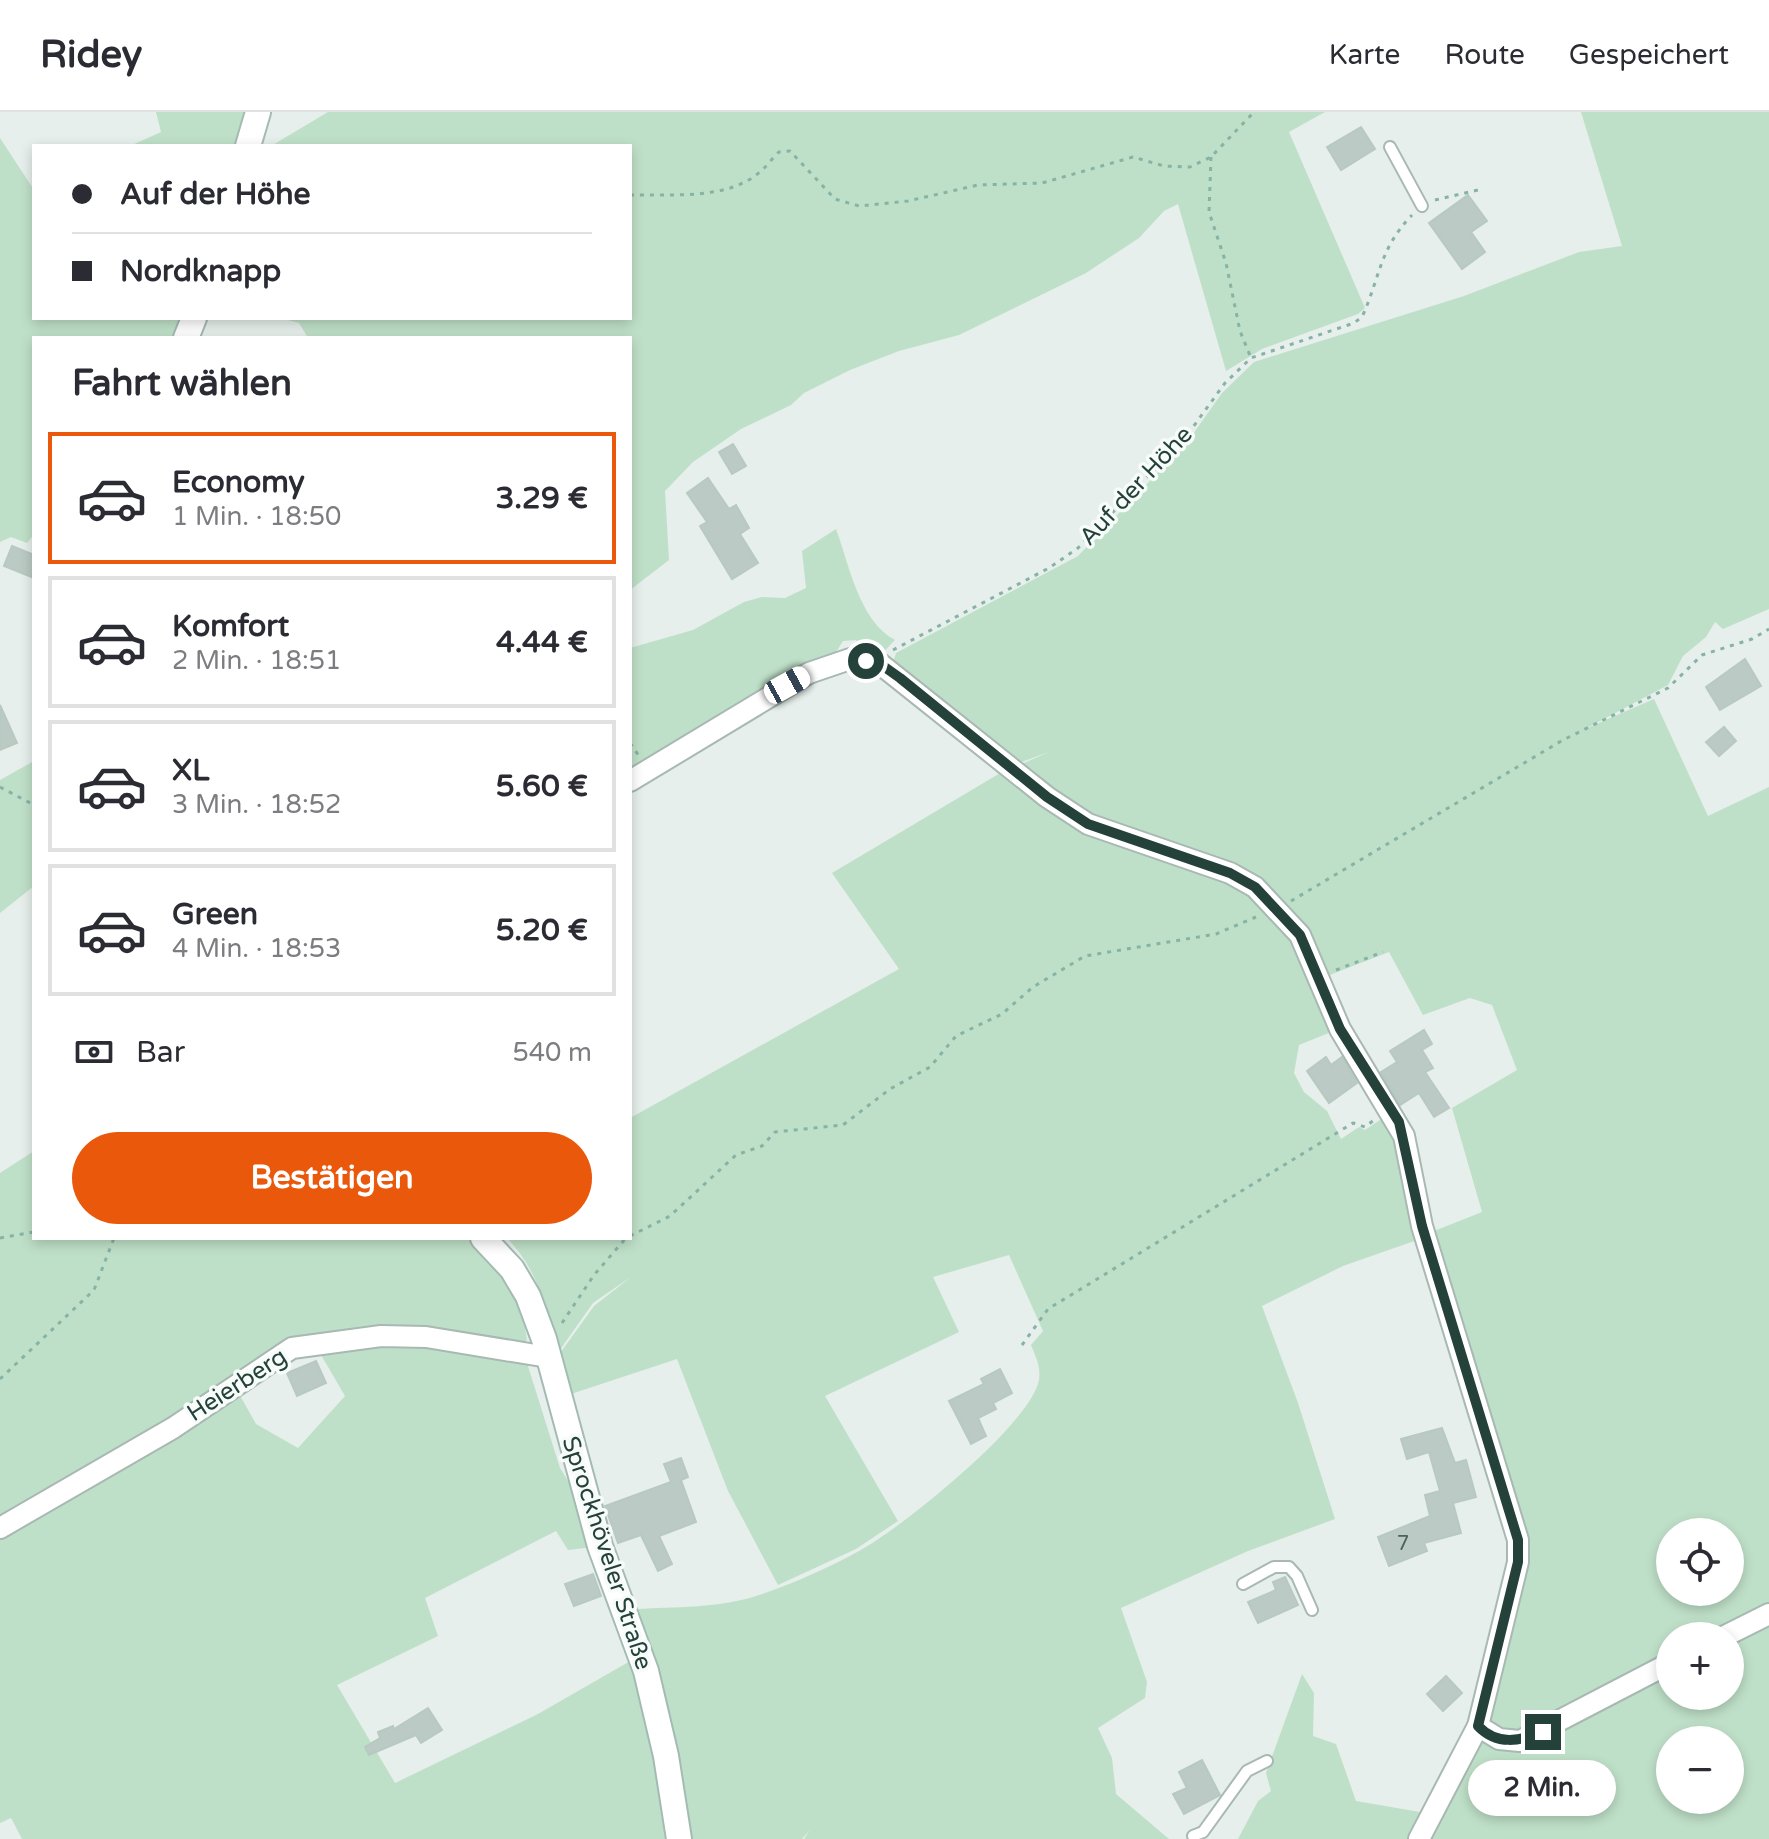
<!DOCTYPE html>
<html lang="de">
<head>
<meta charset="utf-8">
<style>
  :root { --surface:#fff; --page:#f2f2f3; --text:#2b2b33; --muted:#7c7c81; --line:#e1e1e2; --accent:#ea580c }
  body { margin:0; font-family:"Varela Round",sans-serif; background:var(--page); color:var(--text); height:100vh; display:flex; flex-direction:column; font-size:30px; white-space:nowrap }
  * { box-sizing:border-box; margin:0 }
  p { font-size:26px; color:var(--muted) }
  .icon { flex:none; width:44px; height:44px; fill:none; stroke:currentColor; stroke-width:2; stroke-linecap:round; stroke-linejoin:round }
  .map { position:relative; flex:1; overflow:hidden }
  .sheet { position:absolute; left:32px; top:224px; width:600px; height:904px; display:flex; flex-direction:column; background:var(--surface); border-radius:0px; box-shadow:0 4px 12px #0003 }
  .sheet>* { flex:none }
  .top-card { position:absolute; left:32px; top:32px; width:600px; height:176px; border-radius:0px; box-shadow:0 4px 12px #0003; display:grid; align-content:center; height:176px; padding:0 40px; background:var(--surface) }
  .tools { position:absolute; left:1656px; top:1406px; display:grid; gap:16px }
  .tools a { display:grid; place-items:center; width:88px; height:88px; border-radius:50%; background:var(--surface); box-shadow:0 4px 12px #0003; font-size:40px }
  .end { position:absolute; width:36px; height:36px; margin:-18px; border:10px solid #24423a; background:#fff; box-shadow:0 0 0 4px #fff }
  .from { border-radius:50% }
  .bubble { position:absolute; height:56px; border-radius:28px; background:var(--surface); box-shadow:0 4px 12px #0003; font-size:26px; font-weight:700; line-height:56px; text-align:center }
  .car { position:absolute; width:24px; height:48px; margin:-24px -12px; border-radius:10px; box-shadow:0 0 6px 2px #0007; background:linear-gradient(#fff 24%,#345 0 40%,#fff 0 76%,#345 0 86%,#fff 0) }
  .top-card b { display:flex; align-items:center; gap:28px; height:76px; font-size:30px }
  .top-card b+b { border-top:2px solid var(--line) }
  .top-card i { width:20px; height:20px; background:var(--text) }
  ul { padding:0; list-style:none }
  li { display:flex; align-items:center; gap:24px; height:132px; margin:0 16px 12px; padding:0 24px; border:4px solid var(--line); border-radius:0px }
  li div { flex:1 }
  li b { display:block; font-size:30px }
  li em { font-style:normal; font-weight:700 }
  li.current { border-color:var(--accent) }
  li>.icon { width:72px; height:72px; stroke-width:1.5 }
  h2 { padding:0 40px; font-size:36px; line-height:96px }
  .pay { display:flex; align-items:center; gap:20px; height:88px; padding:0 40px; font-size:30px }
  .pay p { margin-inline-start:auto }
  .button { display:flex; gap:16px; margin-top:auto; padding:16px 40px }
  .button a { flex:1; height:92px; border-radius:48px; background:var(--accent); color:#fff; font-size:32px; font-weight:700; line-height:92px; text-align:center }
  header { display:flex; align-items:center; gap:48px; box-sizing:border-box; height:112px; padding:0 40px; background:var(--surface); border-bottom:2px solid var(--line) }
  header strong { font-size:38px }
  nav { display:flex; gap:44px; margin-inline-start:auto; font-size:28px }
  .map>svg:first-child { display:block }
</style>
</head>
<body>
<header>
<strong>Ridey</strong>
<nav><a>Karte</a><a>Route</a><a>Gespeichert</a></nav>
</header>
<div class="map">
<svg width="1769" height="1727" viewBox="0 0 1769 1727">
  <rect width="100%" height="100%" fill="#e6efeb"/>
  <!-- green -->
  <g fill="#bfe0c8" fill-rule="evenodd">
    <polygon points="156,0 251,0 240,34 130,34 161,20"/>
    <polygon points="328,0 1325,0 1289,20 1365,196 1358,202 1262,237 1226,259 1178,92 1164,99 1139,126 1086,161 959,223 899,239 850,258 804,281 791,293 741,317 693,350 665,379 669,448 630,478 630,226 308,226 299,211 280,206 630,206 630,34 271,34"/>
    <path d="M1581,0H1769V497L1723,517L1715,510L1706,525L1683,544L1668,573L1585,617L1654,587L1708,704L1769,675V1499L1715,1524H1670V1545L1520,1626L1483,1612L1522,1450L1429,1121L1482,1100L1452,996L1517,958L1492,893L1470,886L1423,903L1389,840L1322,866L1281,790L1091,709L1017,654L1049,640L1016,652L893,551L896,541L1078,444L1188,329L1222,281L1254,250L1464,184L1579,140L1622,134ZM1670,1420H1730V1480H1670Z"/>
    <polygon points="0,26 34,78 34,206 187,206 180,226 34,226 34,422 27,431 11,425 0,430"/>
    <path d="M836,417C849,452 859,509 895,528L878,546L858,540L856,528L843,529L833,545L759,580L630,661V536L693,518L744,490L762,485L785,486L806,476L802,439Z"/>
    <polygon points="34,649 34,774 0,801 0,668"/>
    <path d="M1002,660L1223,765L1252,782L1295,825L1336,918L1299,933L1294,961L1304,980L1327,999L1341,1027L1359,1015L1365,1018L1389,1002L1420,1127L1343,1154L1262,1194L1298,1291L1335,1407L1248,1439L1121,1496L1147,1570L1145,1586L1098,1616L1112,1646L1116,1682L1169,1727H804L810,1718L802,1727H687L652,1546L637,1497C675,1495 716,1496 753,1485C788,1474 826,1457 859,1439C900,1417 1031,1312 1039,1268C1041,1255 1036,1245 1031,1233L1043,1219L1009,1143L933,1165L959,1220L825,1284L898,1409L856,1437L778,1473L728,1379L677,1247L568,1283L558,1244L594,1194L631,1165L593,1191L557,1242C550,1200 537,1157 507,1126H630V1006L899,857L832,761Z"/>
    <path d="M34,1039V1126H466C499,1150 522,1187 527,1228L521,1234L497,1236L427,1224L382,1222L292,1231L173,1316L238,1280L256,1312L298,1336L345,1284L314,1231C381,1225 429,1228 496,1238L488,1245L527,1251L560,1356L575,1380L593,1435L568,1438L556,1419L425,1486L438,1524L337,1573L395,1671L538,1602L632,1548L653,1638L665,1727H22L11,1706L0,1711V1061Z"/>
    <path d="M1769,1508V1727H1422L1474,1624L1502,1632L1670,1554V1584H1730V1526ZM1670,1628H1730V1688H1670Z"/>
    <polygon points="1302,1562 1314,1581 1313,1624 1336,1632 1356,1689 1426,1701 1414,1727 1238,1727 1258,1689 1271,1679 1266,1661"/>
  </g>
  <!-- building -->
  <g fill="#bbcac4" stroke="#b8c9c2" stroke-width="2">
    <polygon points="1361,15 1375,37 1341,58 1327,35"/>
    <polygon points="1468,83 1487,109 1471,120 1485,140 1462,157 1429,111"/>
    <polygon points="733,332 746,354 732,362 719,340"/>
    <polygon points="708,366 729,397 736,393 749,416 740,422 758,451 732,467 700,414 707,410 687,381"/>
    <polygon points="12,434 34,443 34,466 4,454"/>
    <polygon points="1745,547 1761,574 1720,598 1706,575"/>
    <polygon points="0,593 17,631 0,638"/>
    <polygon points="1724,615 1736,629 1719,644 1706,630"/>
    <polygon points="1424,918 1432,932 1422,938 1433,956 1425,960 1449,996 1434,1005 1419,981 1400,993 1381,960 1397,950 1390,939"/>
    <polygon points="1326,945 1331,953 1342,945 1357,971 1329,991 1307,959"/>
    <polygon points="316,1249 326,1271 297,1284 287,1261"/>
    <polygon points="1000,1257 1012,1281 993,1291 996,1297 978,1306 986,1324 971,1332 949,1289 984,1272 981,1267"/>
    <polygon points="1442,1316 1455,1351 1466,1348 1476,1385 1453,1391 1461,1421 1424,1431 1427,1439 1389,1454 1378,1425 1430,1404 1425,1383 1440,1379 1429,1340 1407,1347 1401,1327"/>
    <polygon points="681,1346 688,1365 681,1368 696,1410 659,1424 672,1452 658,1459 641,1423 618,1431 605,1394 671,1370 664,1352"/>
    <polygon points="593,1462 601,1484 574,1494 565,1472"/>
    <polygon points="1285,1465 1298,1493 1258,1511 1248,1490 1276,1478 1273,1470"/>
    <polygon points="1446,1564 1462,1581 1443,1599 1427,1582"/>
    <polygon points="428,1596 442,1618 421,1631 416,1623 369,1643 365,1635 380,1626 378,1620 393,1614 394,1617"/>
    <polygon points="1202,1648 1220,1683 1184,1702 1173,1682 1187,1676 1179,1660"/>
  </g>
  <g fill="none" stroke-linecap="round" stroke-linejoin="round">
    <defs>
      <g id="lane">
        <polyline points="1390,35 1422,94"/>
        <polyline points="1243,1472 1274,1455 1289,1455 1297,1464 1312,1498"/>
        <polyline points="1193,1724 1203,1720 1247,1659 1267,1649"/>
      </g>
      <g id="street">
        <polyline points="630,669 809,561 850,547 879,551 1047,685 1088,712 1230,761 1255,775 1300,823 1340,917 1404,1024 1422,1114 1518,1428 1518,1450 1478,1614 1419,1727"/>
        <polyline points="0,1416 173,1316 292,1236 381,1224 426,1225 548,1245"/>
        <polyline points="1725,1524 1769,1502"/>
        <polyline points="1478,1614 1499,1627 1520,1629 1670,1551"/>
      </g>
      <g id="secondary">
        <polyline points="248,34 258,0"/>
        <polyline points="186,226 194,206"/>
        <polyline points="483,1126 512,1157 528,1184 544,1227 600,1434 646,1559 666,1644 679,1727"/>
      </g>
    </defs>
    <!-- lane casing -->
    <use href="#lane" stroke="#a8b8b2" stroke-width="14"/>
    <!-- street casing -->
    <use href="#street" stroke="#a8b8b2" stroke-width="24"/>
    <!-- secondary casing -->
    <use href="#secondary" stroke="#a4bbb3" stroke-width="28"/>
    <!-- path -->
    <g stroke="#86b3a5" stroke-width="3" stroke-dasharray="4 6" stroke-linecap="butt">
      <polyline points="1211,45 1209,100 1226,151 1240,219 1251,246"/>
      <path d="M630,83C671,82 730,89 762,58C768,53 773,45 779,40L790,39L835,87L859,94L908,89L978,73L1042,71L1133,45L1164,54L1190,55L1211,45L1254,0"/>
      <polyline points="1435,88 1478,78"/>
      <polyline points="630,513 631,513"/>
      <path d="M893,538L1049,456L1078,436L1185,326L1225,271L1251,246L1354,211L1362,205C1380,166 1379,137 1412,103"/>
      <polyline points="630,631 639,644"/>
      <polyline points="0,675 34,693"/>
      <polyline points="1291,789 1563,628 1668,576 1702,543 1752,527 1769,517"/>
      <polyline points="1336,858 1383,840"/>
      <polyline points="630,1124 670,1104 736,1043 762,1034 775,1020 843,1013 890,977 930,955 956,924 1002,902 1033,875 1085,844 1216,822 1256,805"/>
      <polyline points="0,1126 34,1120"/>
      <polyline points="562,1211 594,1163 626,1126"/>
      <polyline points="1022,1233 1048,1197 1353,1011 1365,1015 1374,1008"/>
      <polyline points="0,1267 94,1178 114,1126"/>
    </g>
    <!-- lane -->
    <use href="#lane" stroke="#fff" stroke-width="10"/>
    <!-- street -->
    <use href="#street" stroke="#fff" stroke-width="20"/>
    <!-- secondary -->
    <use href="#secondary" stroke="#fff" stroke-width="24"/>
  </g>
  <g fill="none" stroke-linecap="round" stroke-linejoin="round">
    <!-- route -->
    <path stroke="#24423a" stroke-width="10" d="M866,549L879,551L900,566L1047,685L1088,712L1230,761L1255,775L1300,823L1340,917L1399,1010L1422,1114L1518,1428V1450L1478,1614C1497,1634 1520,1629 1543,1620"/>
  </g>
  <g text-anchor="middle" dominant-baseline="central" stroke-width="7" stroke-linejoin="round" paint-order="stroke">
    <!-- number labels -->
    <g font-size="20" fill="#4a645c">
      <text x="1403" y="1432">7</text>
    </g>
    <!-- street labels -->
    <g font-size="24" fill="#24423a" stroke="#f7fbf9">
      <text transform="translate(1136 374) rotate(-47)">Auf der Höhe</text>
      <text transform="translate(237 1273) rotate(-33)">Heierberg</text>
      <text transform="translate(607 1441) rotate(72)">Sprockhöveler Straße</text>
    </g>
  </g>
</svg>
<div class="tools">
<a><svg class="icon" aria-label="locate" viewBox="0 0 24 24"><circle cx="12" cy="12" r="6"/><path d="M12 2v4M12 18v4M2 12h4M18 12h4"/></svg></a>
<a>+</a>
<a>−</a>
</div>
<i class="end from" style="left:866px;top:549px"></i>
<i class="end" style="left:1543px;top:1620px"></i>
<div class="bubble" style="left:1468px;top:1648px;width:148px">2 Min.</div>
<i class="car" style="left:787px;top:573px;rotate:61deg"></i>
<div class="top-card">
<b><i class="from"></i>Auf der Höhe</b>
<b><i></i>Nordknapp</b>
</div>
<section class="sheet">
<h2>Fahrt wählen</h2>
<ul>
<li class="current"><svg class="icon" aria-label="car" viewBox="0 0 24 24"><path d="M5 17H2v-5l4-1 3-4h7l3 4 3 1v5h-3M9 17h6M6 11h13"/><circle cx="7" cy="17" r="2"/><circle cx="17" cy="17" r="2"/></svg><div><b>Economy</b><p>1 Min. · 18:50</p></div><em>3.29 €</em></li>
<li><svg class="icon" aria-label="car" viewBox="0 0 24 24"><path d="M5 17H2v-5l4-1 3-4h7l3 4 3 1v5h-3M9 17h6M6 11h13"/><circle cx="7" cy="17" r="2"/><circle cx="17" cy="17" r="2"/></svg><div><b>Komfort</b><p>2 Min. · 18:51</p></div><em>4.44 €</em></li>
<li><svg class="icon" aria-label="car" viewBox="0 0 24 24"><path d="M5 17H2v-5l4-1 3-4h7l3 4 3 1v5h-3M9 17h6M6 11h13"/><circle cx="7" cy="17" r="2"/><circle cx="17" cy="17" r="2"/></svg><div><b>XL</b><p>3 Min. · 18:52</p></div><em>5.60 €</em></li>
<li><svg class="icon" aria-label="car" viewBox="0 0 24 24"><path d="M5 17H2v-5l4-1 3-4h7l3 4 3 1v5h-3M9 17h6M6 11h13"/><circle cx="7" cy="17" r="2"/><circle cx="17" cy="17" r="2"/></svg><div><b>Green</b><p>4 Min. · 18:53</p></div><em>5.20 €</em></li>
</ul>
<div class="pay"><svg class="icon" aria-label="cash" viewBox="0 0 24 24"><path d="M3 7h18v10H3z"/><circle cx="12" cy="12" r="2"/></svg>Bar<p>540 m</p></div>
<div class="button"><a>Bestätigen</a></div>
</section>
</div>
</body>
</html>
